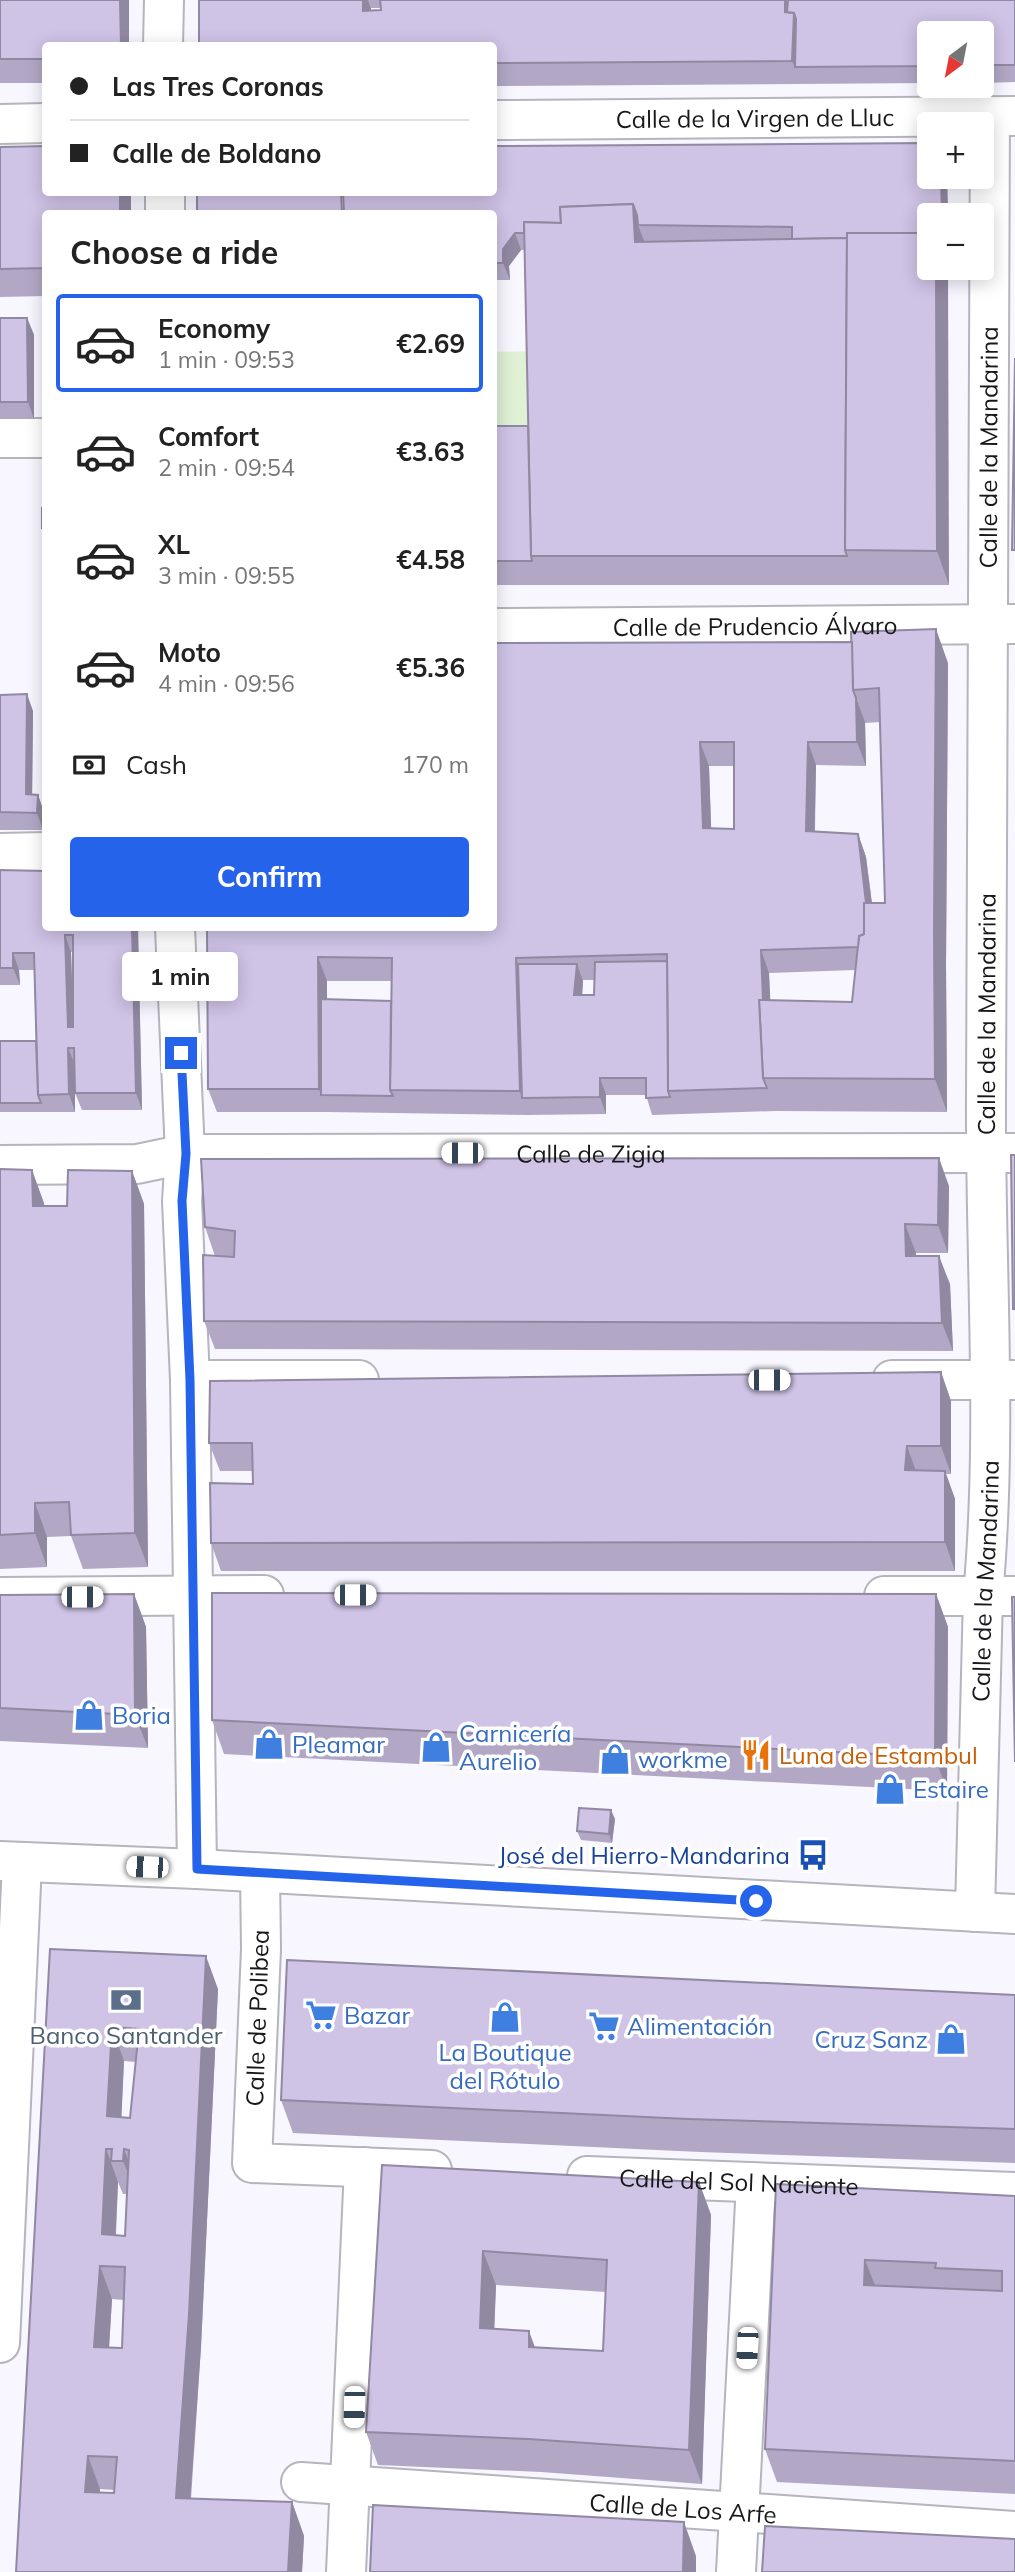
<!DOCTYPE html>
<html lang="en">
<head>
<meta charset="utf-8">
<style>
  :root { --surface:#fff; --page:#f6f6f6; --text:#222; --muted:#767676; --line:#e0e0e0; --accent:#2563eb }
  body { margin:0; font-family:Mulish,sans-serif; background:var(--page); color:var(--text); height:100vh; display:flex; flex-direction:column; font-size:26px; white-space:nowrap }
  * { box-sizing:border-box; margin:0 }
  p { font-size:23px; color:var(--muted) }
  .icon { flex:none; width:38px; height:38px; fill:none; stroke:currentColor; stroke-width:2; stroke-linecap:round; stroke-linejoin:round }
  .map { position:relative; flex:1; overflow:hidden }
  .drawer { position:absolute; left:42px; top:210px; width:455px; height:721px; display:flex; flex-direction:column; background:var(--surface); border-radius:7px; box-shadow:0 4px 18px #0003 }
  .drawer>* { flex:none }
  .guide { position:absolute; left:42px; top:42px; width:455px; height:154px; border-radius:7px; box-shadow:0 4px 18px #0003; display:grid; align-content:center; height:154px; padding:0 28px; background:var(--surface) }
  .needle { width:46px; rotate:212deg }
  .tools { position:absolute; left:917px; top:21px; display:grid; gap:14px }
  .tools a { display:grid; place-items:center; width:77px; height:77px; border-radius:7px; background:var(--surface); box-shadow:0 4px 18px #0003; font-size:35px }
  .end { position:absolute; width:32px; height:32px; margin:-16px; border:9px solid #2563eb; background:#fff; box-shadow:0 0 0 4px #fff }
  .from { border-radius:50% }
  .bubble { position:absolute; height:49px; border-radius:7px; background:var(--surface); box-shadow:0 4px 18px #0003; font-size:23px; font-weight:700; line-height:49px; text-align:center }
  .car { position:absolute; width:21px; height:42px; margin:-21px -10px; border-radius:9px; box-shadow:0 0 5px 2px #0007; background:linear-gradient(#fff 24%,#345 0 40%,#fff 0 76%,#345 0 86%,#fff 0) }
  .guide b { display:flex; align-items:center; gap:24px; height:66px; font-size:26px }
  .guide b+b { border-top:2px solid var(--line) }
  .guide i { width:18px; height:18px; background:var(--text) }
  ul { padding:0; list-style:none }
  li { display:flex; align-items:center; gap:21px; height:98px; margin:0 14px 10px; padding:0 14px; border:4px solid transparent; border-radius:7px }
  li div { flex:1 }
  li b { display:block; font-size:26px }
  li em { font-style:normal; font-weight:700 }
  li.selected { border-color:var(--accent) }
  li>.icon { width:63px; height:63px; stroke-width:1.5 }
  h2 { padding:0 28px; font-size:32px; line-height:84px }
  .pay { display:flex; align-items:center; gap:18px; height:77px; padding:0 28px; font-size:26px }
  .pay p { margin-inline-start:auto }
  .cta { display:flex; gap:14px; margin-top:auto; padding:14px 28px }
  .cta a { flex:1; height:80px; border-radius:7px; background:var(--accent); color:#fff; font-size:28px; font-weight:700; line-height:80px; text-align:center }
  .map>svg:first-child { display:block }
</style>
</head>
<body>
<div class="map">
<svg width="1015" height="2572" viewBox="0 0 1015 2572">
  <rect width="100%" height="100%" fill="#f8f6ff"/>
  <!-- green -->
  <polygon fill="#dff0d4" points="536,351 537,428 494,428 494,352"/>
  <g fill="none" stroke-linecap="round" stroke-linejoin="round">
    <defs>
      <g id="minor">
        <polyline points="163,46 164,0"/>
        <path id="s1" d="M494,120L1015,116"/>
        <polyline points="0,124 46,123"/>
        <polyline points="165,192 165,214"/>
        <polyline points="0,438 46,438"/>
        <path id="s2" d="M494,628L1015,624"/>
        <polyline points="0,853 46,852"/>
        <polyline points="175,928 185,1154 182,1201 190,1380 197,1869"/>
        <path id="s3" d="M0,1165L137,1164L185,1154L1015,1153"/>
        <polyline points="190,1380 359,1380"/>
        <polyline points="892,1380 1014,1380"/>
        <polyline points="884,1596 1015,1596"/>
        <polyline points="0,1597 264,1595"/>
        <polyline points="0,1861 197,1869 1015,1914"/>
        <polyline points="260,1873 261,1949 252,2163 432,2170"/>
        <path id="s4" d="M975,1912L983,1596C998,1431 985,1263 986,1098C987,770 988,443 990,116"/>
        <path id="s5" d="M587,2176L1015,2192"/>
        <polyline points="0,2343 22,1863"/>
        <path id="s6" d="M301,2482L1015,2531"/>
        <polyline points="346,2572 364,2167"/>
        <polyline points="736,2572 756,2183"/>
      </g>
    </defs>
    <!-- minor casing -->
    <use href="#minor" stroke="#b6b4bc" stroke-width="42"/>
    <!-- minor -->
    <use href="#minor" stroke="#fff" stroke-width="38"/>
  </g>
  <!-- wall -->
  <g fill="#b2a8c6" fill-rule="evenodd">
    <polygon points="0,0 129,0 129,46 46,46 46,83 0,83"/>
    <polygon points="199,0 368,0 371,11 381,10 381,8 371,8 368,0 1015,0 1015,82 982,83 982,33 929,33 929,83 494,86 494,46"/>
    <polygon points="0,147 131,192 131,214 46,214 46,296 0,297"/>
    <polygon points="929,177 947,177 948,215 929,215 949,585 494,585 494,426 528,426 525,250 521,250 509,266 510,280 494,280 494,214"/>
    <polygon points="0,318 27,318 34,335 34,419 0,419"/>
    <polygon points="46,508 46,538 42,528"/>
    <path d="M494,643L948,663L946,965L947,1112L775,1111L652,1115L646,1095H606V1114L528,1115L327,1112H217L208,1089L207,928H494ZM865,722V723L880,722L885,903H872L866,857L858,834L815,831L816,765L866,766ZM709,766H734V829L711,828ZM855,970L852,1002L770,1000L769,973ZM583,980H595L594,995H582ZM327,981H392L391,1001L327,999Z"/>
    <polygon points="0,695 33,711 32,794 38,795 44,812 43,830 0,830"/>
    <path d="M0,870L46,928H138L142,1110H82L75,1093V1078V1112H0V1041H36L34,970H19L20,985H0ZM71,952H73V1011Z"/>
    <polygon points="0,1169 32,1170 44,1206 67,1206 132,1171 144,1204 148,1567 83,1569 71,1536 47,1537 47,1567 0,1569"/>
    <polygon points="949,1186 948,1253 916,1253 916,1256 950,1284 953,1351 215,1349 204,1321 215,1256 205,1227"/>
    <polygon points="941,1372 951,1401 951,1474 946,1474 955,1499 955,1571 221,1571 211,1543 253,1484 252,1471 220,1471 209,1443"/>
    <polygon points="134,1594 146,1627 148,1748 0,1741 0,1595"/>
    <polygon points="936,1594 948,1627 947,1791 224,1754 212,1720"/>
    <polygon points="615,1819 612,1843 581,1840 577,1831"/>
    <path d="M50,1949L218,1989L201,2347L191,2499L292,2502L304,2536L302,2572H16ZM124,2061L136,2062L130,2118L121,2117ZM118,2182L123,2194H127L125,2236L116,2235ZM112,2299L124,2300L122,2348L109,2347ZM100,2489L114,2490V2493H100Z"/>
    <polygon points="1015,1995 1015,2163 700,2152 293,2133 281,2100"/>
    <path d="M382,2165L699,2182L711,2215L702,2484L541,2472L378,2465L366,2432ZM496,2285L606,2292L603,2351L535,2347L494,2329Z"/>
    <polygon points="776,2184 1015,2196 1015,2494 777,2482 765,2449"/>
  </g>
  <!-- shaded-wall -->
  <g fill="#9188a1">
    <polygon points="120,0 129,0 129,46 121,46"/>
    <polygon points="363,0 368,0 371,8 371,35 363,11"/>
    <polygon points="785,0 793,0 802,37 795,67 792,61 785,12"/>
    <polygon points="941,177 947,177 948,215 942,215"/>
    <rect x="120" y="192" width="11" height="22"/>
    <polygon points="633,204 641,225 638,225 644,241 645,271 635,242"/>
    <polygon points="515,233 521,250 509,266 510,280 503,263 503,249"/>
    <polygon points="936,268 948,268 949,585 937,551"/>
    <polygon points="27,318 34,335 34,419 28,402"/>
    <polygon points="936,629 948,663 946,965 947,1112 935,1079 934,932"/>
    <polygon points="27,694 33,711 32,811 26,794"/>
    <polygon points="856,698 865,722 866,766 857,742"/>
    <polygon points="700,742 709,766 712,852 703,828"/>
    <polygon points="808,742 816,765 814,855 806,831"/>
    <polygon points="38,795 44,812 43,830 37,813"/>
    <polygon points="858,834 866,857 876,936 867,944"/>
    <polygon points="132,928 138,928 142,1110 136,1093"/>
    <polygon points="65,935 71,952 74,1044 68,1027"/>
    <polygon points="761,950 769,973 774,1078 766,1078"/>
    <polygon points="13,953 19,970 20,985 13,968"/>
    <polygon points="318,957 327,981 327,1095 321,1095 319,1089"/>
    <polygon points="516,958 524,981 522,1098 520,1091"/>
    <polygon points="577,964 583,981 581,1012 574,995"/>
    <polygon points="68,1048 75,1065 75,1112 69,1094"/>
    <polygon points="600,1078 606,1095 606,1114 600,1097"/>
    <polygon points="939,1158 949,1186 948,1253 938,1225"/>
    <polygon points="32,1170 44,1203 46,1240 33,1206"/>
    <polygon points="132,1171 144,1204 148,1567 135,1533"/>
    <polygon points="905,1224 916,1253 916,1284 906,1256"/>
    <polygon points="939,1256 950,1284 953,1351 942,1323"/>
    <polygon points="941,1372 951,1401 951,1474 941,1446"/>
    <polygon points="907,1446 917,1474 905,1470"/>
    <polygon points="945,1471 955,1499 955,1571 945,1542"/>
    <polygon points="35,1503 47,1537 47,1567 35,1533"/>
    <polygon points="134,1594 146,1627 148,1748 135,1715"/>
    <polygon points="936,1594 948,1627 947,1791 935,1757"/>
    <polygon points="611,1810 615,1819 612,1843 609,1834"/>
    <polygon points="206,1956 218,1989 201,2347 188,2532 176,2498"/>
    <polygon points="112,2027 124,2061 120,2149 107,2116"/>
    <polygon points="106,2149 118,2182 114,2268 102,2234"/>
    <polygon points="124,2149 137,2182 136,2194 123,2161"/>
    <polygon points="699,2182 711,2215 702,2484 689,2450"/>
    <polygon points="483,2251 496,2285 493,2362 480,2328"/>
    <polygon points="865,2260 878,2293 864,2285"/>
    <polygon points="100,2266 112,2299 107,2381 94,2347"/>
    <polygon points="529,2331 541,2364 529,2347"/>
    <polygon points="88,2456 100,2489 97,2526 85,2492"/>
    <polygon points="292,2502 304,2536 302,2572 288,2572"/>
    <polygon points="684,2522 696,2556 696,2572 683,2572"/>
  </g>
  <!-- building -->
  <g fill="#cfc3e6" stroke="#9188a1" stroke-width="2" fill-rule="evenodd">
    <polygon points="0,0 120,0 121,46 46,46 46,59 0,59"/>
    <polygon points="199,0 363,0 363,11 381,10 380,0 785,0 785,12 794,13 792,61 494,63 494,46 199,46"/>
    <polygon points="788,0 1015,0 1015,65 982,65 982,33 929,33 929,66 795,67 796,19 794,13 787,12"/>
    <polygon points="929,143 929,177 941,177 942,215 929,215 929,233 847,233 847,238 792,239 792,227 638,225 637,215 633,204 560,207 561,223 524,222 524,233 515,233 503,249 503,263 494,263 494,214 344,214 343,192 494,192 494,146"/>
    <polygon points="46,146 46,192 120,192 120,214 46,214 46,268 0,269 0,147"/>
    <polygon points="197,192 341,192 342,214 197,214"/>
    <polygon points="633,204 635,242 847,238 845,550 847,556 531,556 524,222 561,223 560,207"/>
    <polygon points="847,233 929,233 929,268 936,268 937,551 845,550"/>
    <polygon points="0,318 27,318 28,402 0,402"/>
    <polygon points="1015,358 1015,550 1012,550"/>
    <polygon points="494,426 528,426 531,556 532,561 494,561"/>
    <rect x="42" y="508" width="4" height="20"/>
    <polygon points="43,624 46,624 46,644 44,644"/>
    <polygon points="936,629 934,932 935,1079 763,1078 759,1000 852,1002 859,936 864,934 864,903 885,903 879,688 853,690 851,632"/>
    <path d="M852,642L853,690L856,698L857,742H808L806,831L858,834L866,903H864V934L859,936L858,947L761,950L763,1000H759L763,1078L767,1088L668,1091L667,954L516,958L520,1091L390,1090L392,958L318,957L319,1089H208L207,928H494V643ZM700,742H734V829L703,828Z"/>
    <polygon points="27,694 26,794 38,795 37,813 0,812 0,695"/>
    <rect x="44" y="740" width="2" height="23"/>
    <path d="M0,870L46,871V928H132L136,1093H75L74,1048H68L69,1094L38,1095L34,953H13V968H0ZM65,935H73V1027H68Z"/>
    <polygon points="667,961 668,1091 670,1097 646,1098 646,1078 600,1078 600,1097 522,1098 518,964 577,964 574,995 594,995 595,962"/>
    <polygon points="321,999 391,1001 390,1090 393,1096 321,1095"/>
    <polygon points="0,1041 36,1041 38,1095 41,1103 0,1103"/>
    <polygon points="1011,1155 1015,1155 1015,1309 1013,1309"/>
    <polygon points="939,1158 938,1225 905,1224 906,1256 939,1256 942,1323 204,1321 203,1255 234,1257 235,1231 205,1227 201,1159"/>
    <polygon points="0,1169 32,1170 33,1206 67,1206 68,1170 132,1171 135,1533 71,1535 69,1502 35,1503 35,1533 0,1535"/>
    <polygon points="941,1372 941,1446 907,1446 905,1470 945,1471 945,1542 211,1543 210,1483 253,1484 252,1443 209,1443 210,1381"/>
    <polygon points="212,1593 936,1594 935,1757 212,1720"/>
    <polygon points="134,1594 135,1715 0,1708 0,1595"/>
    <polygon points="1012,1597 1015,1597 1015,1762"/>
    <polygon points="579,1808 611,1810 609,1834 577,1831"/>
    <path d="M50,1949L206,1956L189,2314L176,2498L292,2502L288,2572H16ZM112,2027L139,2029L130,2118L107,2116ZM106,2149H112L111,2161H123L124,2149L129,2150L125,2236L102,2234ZM100,2266L125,2267L122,2348L94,2347ZM88,2456L117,2457L114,2493L85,2492Z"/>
    <polygon points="287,1960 1015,1995 1015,2129 688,2119 281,2100"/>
    <path d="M382,2165L699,2182L689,2450L528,2439L366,2432ZM483,2251L607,2260L603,2351L529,2347V2331L480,2328Z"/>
    <path d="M776,2184L1015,2196V2461L765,2449ZM865,2260L936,2263L935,2268L1002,2271V2291L864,2285Z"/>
    <polygon points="373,2505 684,2522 683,2572 370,2572"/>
    <polygon points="765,2526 1015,2539 1015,2572 762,2572"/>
  </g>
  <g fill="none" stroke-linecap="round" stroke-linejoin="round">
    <!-- route -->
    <polyline stroke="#2563eb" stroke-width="9" points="181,1053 186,1154 182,1201 190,1380 197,1869 756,1901"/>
  </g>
  <!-- icons -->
  <defs>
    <symbol id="shop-bare" viewBox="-9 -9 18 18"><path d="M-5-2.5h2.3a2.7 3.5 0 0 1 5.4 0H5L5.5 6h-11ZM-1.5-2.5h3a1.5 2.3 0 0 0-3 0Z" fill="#3f7fe0" stroke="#fff" stroke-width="2.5" paint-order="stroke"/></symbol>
    <symbol id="restaurant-bare" viewBox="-9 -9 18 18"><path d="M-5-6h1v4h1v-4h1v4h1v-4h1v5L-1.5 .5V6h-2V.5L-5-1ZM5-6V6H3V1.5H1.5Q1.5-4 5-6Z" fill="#e8710a" stroke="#fff" stroke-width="2.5" paint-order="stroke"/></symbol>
    <symbol id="bus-bare" viewBox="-9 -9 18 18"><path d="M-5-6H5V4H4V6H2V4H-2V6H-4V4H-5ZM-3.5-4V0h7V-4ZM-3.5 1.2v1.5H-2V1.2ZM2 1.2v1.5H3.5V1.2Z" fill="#1a4fb4" stroke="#fff" stroke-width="2.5" paint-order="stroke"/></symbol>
    <symbol id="bank-bare" viewBox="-9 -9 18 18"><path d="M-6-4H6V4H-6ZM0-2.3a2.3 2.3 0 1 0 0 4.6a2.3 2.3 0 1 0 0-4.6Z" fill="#5c6f8a" stroke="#fff" stroke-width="2.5" paint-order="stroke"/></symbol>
    <symbol id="supermarket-bare" viewBox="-9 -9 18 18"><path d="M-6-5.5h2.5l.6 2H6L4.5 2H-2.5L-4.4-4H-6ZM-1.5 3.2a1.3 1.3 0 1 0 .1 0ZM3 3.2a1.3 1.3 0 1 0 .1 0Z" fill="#3f7fe0" stroke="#fff" stroke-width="2.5" paint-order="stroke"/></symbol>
  </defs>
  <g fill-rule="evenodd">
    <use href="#shop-bare" x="67" y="1693" width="44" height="44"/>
    <use href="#shop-bare" x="247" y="1722" width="44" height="44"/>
    <use href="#shop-bare" x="414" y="1725" width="44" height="44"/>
    <use href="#restaurant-bare" x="734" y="1733" width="44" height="44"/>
    <use href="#shop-bare" x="593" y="1737" width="44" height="44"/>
    <use href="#shop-bare" x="868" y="1767" width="44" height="44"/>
    <use href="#bus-bare" x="791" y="1833" width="44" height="44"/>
    <use href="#bank-bare" x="104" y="1978" width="44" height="44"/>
    <use href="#supermarket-bare" x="299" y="1993" width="44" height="44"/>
    <use href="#shop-bare" x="483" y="1995" width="44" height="44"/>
    <use href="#supermarket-bare" x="582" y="2004" width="44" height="44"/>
    <use href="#shop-bare" x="929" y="2017" width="44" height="44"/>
  </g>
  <g text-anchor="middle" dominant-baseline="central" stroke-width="7" stroke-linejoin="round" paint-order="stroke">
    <!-- street labels -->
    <g font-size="24" fill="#18171a" stroke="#fff">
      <text stroke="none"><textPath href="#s1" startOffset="261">Calle de la Virgen de Lluc</textPath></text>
      <text stroke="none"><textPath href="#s4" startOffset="1465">Calle de la Mandarina</textPath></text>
      <text stroke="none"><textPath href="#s2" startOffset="261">Calle de Prudencio Álvaro</textPath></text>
      <text stroke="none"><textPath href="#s4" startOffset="898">Calle de la Mandarina</textPath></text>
      <text stroke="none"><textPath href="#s3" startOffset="592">Calle de Zigia</textPath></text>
      <text stroke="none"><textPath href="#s4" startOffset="331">Calle de la Mandarina</textPath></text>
      <text transform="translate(257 2018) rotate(-88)">Calle de Polibea</text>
      <text stroke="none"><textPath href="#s5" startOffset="152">Calle del Sol Naciente</textPath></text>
      <text stroke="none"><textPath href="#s6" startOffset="383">Calle de Los Arfe</textPath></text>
    </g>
    <!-- shop labels -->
    <g font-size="24" fill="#366cbe" stroke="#fff" text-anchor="start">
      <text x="112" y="1715">Boria</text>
      <text x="459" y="1733">Carnicería<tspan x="459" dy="28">Aurelio</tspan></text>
      <text x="292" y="1744">Pleamar</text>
      <text x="638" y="1759">workme</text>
      <text x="913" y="1789">Estaire</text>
      <text x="344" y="2015">Bazar</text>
      <text x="627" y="2026">Alimentación</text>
      <text x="928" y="2039" text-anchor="end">Cruz Sanz</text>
      <text x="505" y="2052" text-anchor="middle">La Boutique<tspan x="505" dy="28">del Rótulo</tspan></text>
    </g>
    <!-- food labels -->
    <g font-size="24" fill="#c56008" stroke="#fff" text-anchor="start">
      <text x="779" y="1755">Luna de Estambul</text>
    </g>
    <!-- transit labels -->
    <g font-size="24" fill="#164399" stroke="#fff" text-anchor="end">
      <text x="790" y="1855">José del Hierro-Mandarina</text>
    </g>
    <!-- service labels -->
    <g font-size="24" fill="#4e5e75" stroke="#fff">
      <text x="126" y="2035">Banco Santander</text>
    </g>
  </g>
</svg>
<div class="tools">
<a><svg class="needle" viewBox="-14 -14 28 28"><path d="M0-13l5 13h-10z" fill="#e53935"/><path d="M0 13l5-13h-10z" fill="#767676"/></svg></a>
<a>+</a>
<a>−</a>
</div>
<i class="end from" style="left:756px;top:1901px"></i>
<i class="end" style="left:181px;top:1053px"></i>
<div class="bubble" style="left:122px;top:952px;width:116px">1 min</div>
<i class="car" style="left:462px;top:1153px;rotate:270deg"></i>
<i class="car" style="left:769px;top:1380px;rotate:90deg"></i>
<i class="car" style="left:355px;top:1595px;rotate:90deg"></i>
<i class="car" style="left:82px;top:1597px;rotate:90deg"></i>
<i class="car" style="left:147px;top:1867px;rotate:272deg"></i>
<i class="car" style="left:747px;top:2348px;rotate:183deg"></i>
<i class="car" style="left:354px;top:2407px;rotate:182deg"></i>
<div class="guide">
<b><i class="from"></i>Las Tres Coronas</b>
<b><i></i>Calle de Boldano</b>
</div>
<section class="drawer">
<h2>Choose a ride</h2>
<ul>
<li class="selected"><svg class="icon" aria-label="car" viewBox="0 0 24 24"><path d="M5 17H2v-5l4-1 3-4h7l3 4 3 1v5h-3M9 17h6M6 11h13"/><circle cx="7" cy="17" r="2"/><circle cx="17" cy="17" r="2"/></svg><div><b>Economy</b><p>1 min · 09:53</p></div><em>€2.69</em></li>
<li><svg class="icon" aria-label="car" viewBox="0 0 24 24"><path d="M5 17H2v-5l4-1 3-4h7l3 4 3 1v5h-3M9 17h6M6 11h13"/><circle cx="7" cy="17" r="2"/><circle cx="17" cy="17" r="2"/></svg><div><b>Comfort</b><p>2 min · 09:54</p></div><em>€3.63</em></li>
<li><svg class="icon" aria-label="car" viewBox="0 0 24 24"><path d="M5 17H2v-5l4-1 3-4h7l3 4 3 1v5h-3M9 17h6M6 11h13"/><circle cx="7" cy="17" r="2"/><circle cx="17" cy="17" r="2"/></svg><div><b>XL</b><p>3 min · 09:55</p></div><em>€4.58</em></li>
<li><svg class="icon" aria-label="car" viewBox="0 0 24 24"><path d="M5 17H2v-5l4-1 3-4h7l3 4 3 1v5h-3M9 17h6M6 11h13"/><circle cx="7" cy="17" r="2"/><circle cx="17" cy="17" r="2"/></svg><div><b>Moto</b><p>4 min · 09:56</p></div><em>€5.36</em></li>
</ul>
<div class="pay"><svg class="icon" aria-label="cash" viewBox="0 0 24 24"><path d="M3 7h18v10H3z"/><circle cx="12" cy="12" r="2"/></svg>Cash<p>170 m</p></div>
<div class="cta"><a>Confirm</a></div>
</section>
</div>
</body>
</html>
